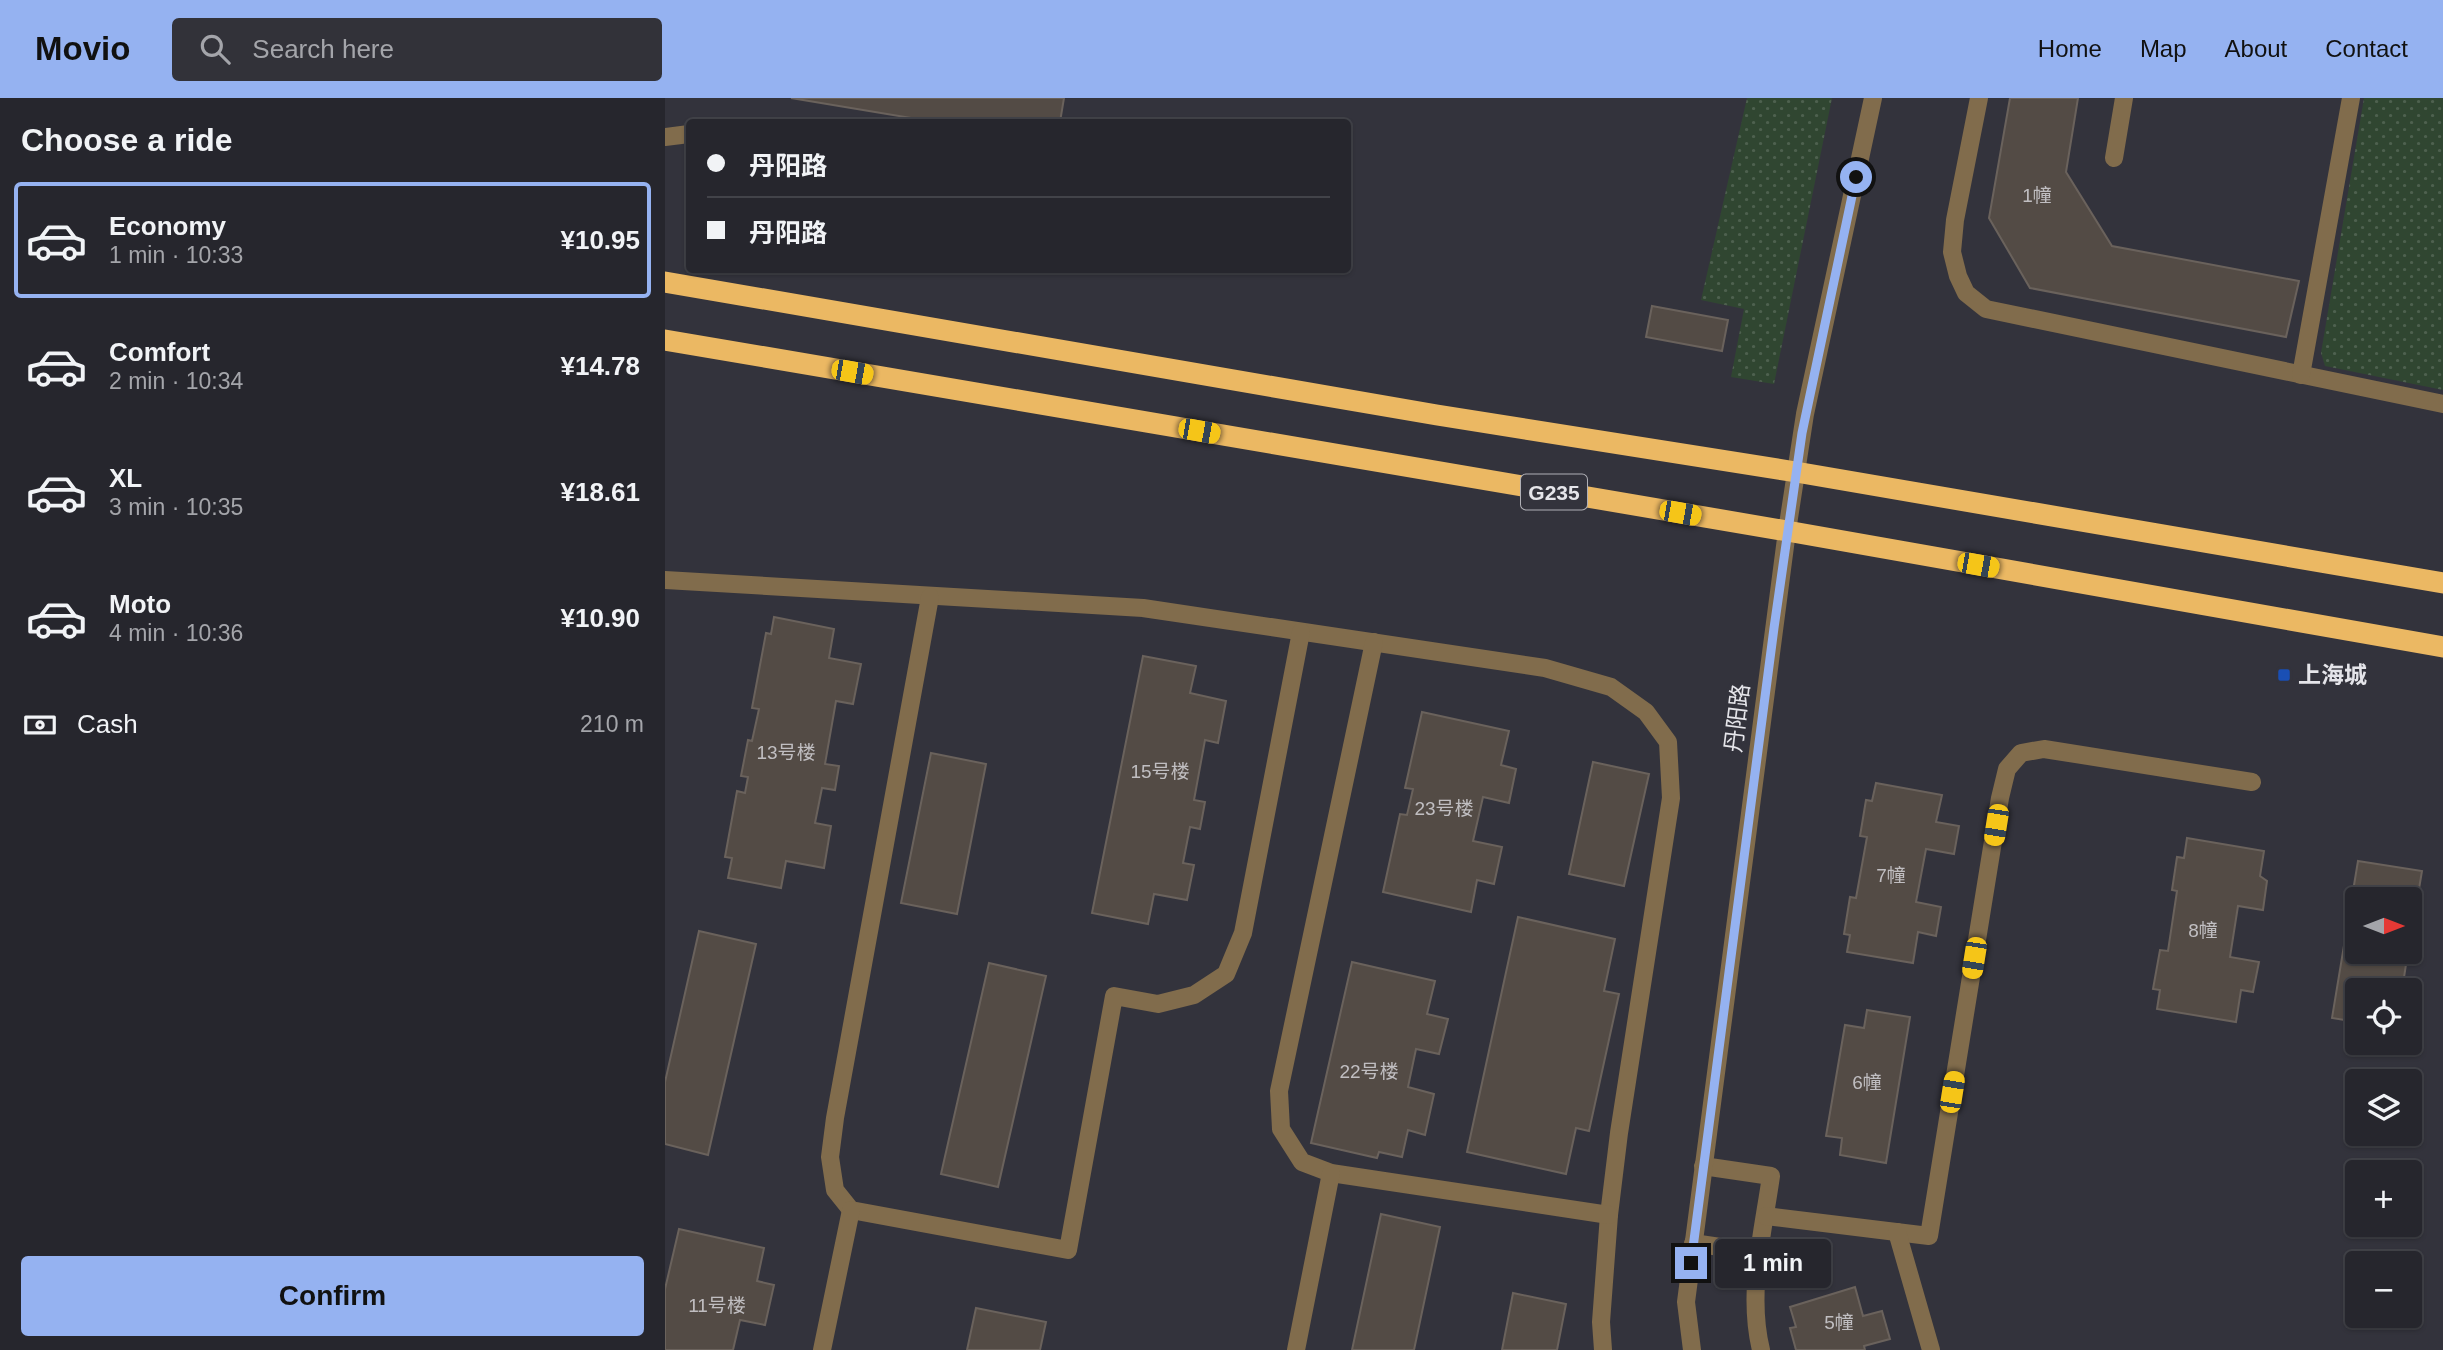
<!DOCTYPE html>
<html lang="en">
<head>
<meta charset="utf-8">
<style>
  :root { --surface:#26262d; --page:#323239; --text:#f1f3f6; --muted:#a4a5aa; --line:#424349; --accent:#95b2f1 }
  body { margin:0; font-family:Helvetica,"Noto Sans SC",sans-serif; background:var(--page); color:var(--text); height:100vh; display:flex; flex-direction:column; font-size:26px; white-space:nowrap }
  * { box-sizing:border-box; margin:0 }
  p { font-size:23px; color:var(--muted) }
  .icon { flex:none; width:38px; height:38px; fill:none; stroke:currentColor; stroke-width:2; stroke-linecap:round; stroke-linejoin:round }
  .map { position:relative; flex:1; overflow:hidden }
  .details { display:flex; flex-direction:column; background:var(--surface); width:665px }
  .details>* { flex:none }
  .top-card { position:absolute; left:21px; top:21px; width:665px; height:154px; border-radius:7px; box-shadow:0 2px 5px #0004,0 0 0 2px var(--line); display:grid; align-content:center; height:154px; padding:0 21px; background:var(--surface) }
  .needle { width:46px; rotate:90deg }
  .tools { position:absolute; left:1680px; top:789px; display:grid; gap:14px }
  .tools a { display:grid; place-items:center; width:77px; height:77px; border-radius:7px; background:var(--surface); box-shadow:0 2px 5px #0004,0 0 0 2px var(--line); font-size:35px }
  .end { position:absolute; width:32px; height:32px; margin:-16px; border:9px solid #95b2f1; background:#111; box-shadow:0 0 0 4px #111 }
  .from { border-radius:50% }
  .bubble { position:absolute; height:49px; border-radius:7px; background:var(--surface); box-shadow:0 2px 5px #0004,0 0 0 2px var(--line); font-size:23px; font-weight:700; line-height:49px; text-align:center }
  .car { position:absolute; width:21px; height:42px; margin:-21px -10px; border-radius:9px; box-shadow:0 0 5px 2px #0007; background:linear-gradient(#f5c518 24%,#345 0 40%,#f5c518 0 76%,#345 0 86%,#f5c518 0) }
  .top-card b { display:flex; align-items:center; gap:24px; height:66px; font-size:26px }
  .top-card b+b { border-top:2px solid var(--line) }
  .top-card i { width:18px; height:18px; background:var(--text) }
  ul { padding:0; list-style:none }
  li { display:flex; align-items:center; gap:21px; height:116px; margin:0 14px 10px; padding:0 7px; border:4px solid transparent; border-radius:7px }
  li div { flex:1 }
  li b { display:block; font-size:26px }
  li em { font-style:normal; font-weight:700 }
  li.current { border-color:var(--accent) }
  li>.icon { width:63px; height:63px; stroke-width:1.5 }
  h2 { padding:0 21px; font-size:32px; line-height:84px }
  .pay { display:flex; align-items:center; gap:18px; height:77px; padding:0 21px; font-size:26px }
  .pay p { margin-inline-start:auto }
  .primary-button { display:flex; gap:14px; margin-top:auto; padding:14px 21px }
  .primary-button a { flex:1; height:80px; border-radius:7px; background:var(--accent); color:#111; font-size:28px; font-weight:700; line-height:80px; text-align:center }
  header { display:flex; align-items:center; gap:42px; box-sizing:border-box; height:98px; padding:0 35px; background:var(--accent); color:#111 }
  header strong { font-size:33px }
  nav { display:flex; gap:38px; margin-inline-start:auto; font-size:24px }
  .search { width:490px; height:63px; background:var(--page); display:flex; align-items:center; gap:18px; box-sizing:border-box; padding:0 24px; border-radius:7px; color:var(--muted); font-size:26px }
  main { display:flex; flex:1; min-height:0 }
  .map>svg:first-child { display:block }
</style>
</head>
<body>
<header>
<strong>Movio</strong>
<div class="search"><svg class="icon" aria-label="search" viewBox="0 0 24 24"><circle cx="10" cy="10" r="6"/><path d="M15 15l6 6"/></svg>Search here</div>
<nav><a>Home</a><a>Map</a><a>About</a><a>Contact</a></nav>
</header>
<main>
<section class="details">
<h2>Choose a ride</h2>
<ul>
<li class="current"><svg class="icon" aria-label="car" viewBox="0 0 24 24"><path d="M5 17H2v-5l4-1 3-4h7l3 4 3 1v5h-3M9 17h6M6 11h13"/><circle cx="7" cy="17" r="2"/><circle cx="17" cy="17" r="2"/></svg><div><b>Economy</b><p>1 min · 10:33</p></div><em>¥10.95</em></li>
<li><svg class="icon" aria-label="car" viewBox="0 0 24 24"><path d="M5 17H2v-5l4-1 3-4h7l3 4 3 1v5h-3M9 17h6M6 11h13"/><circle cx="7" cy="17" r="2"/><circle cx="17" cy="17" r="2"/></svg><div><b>Comfort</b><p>2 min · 10:34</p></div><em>¥14.78</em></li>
<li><svg class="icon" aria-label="car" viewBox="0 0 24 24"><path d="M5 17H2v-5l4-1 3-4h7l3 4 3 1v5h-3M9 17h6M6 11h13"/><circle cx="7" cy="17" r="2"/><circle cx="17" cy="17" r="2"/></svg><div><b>XL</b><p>3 min · 10:35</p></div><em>¥18.61</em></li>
<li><svg class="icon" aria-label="car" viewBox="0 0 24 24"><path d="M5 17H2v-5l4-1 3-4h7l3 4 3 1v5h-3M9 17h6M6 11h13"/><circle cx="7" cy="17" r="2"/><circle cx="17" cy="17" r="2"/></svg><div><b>Moto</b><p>4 min · 10:36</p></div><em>¥10.90</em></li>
</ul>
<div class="pay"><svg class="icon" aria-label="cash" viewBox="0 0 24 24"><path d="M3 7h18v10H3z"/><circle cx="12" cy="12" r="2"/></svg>Cash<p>210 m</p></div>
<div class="primary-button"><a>Confirm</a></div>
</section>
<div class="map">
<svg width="1778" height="1252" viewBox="0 0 1778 1252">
  <defs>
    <pattern id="grass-dots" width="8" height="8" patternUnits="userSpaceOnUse" patternTransform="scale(1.75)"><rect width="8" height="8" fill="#304631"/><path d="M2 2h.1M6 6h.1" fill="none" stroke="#4e614f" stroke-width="1.8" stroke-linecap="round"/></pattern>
  </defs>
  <rect width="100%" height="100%" fill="#33333c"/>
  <!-- grass -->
  <g fill="url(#grass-dots)">
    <polygon points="1082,0 1167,0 1109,286 1066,279 1079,211 1036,202"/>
    <polygon points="1699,0 1778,0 1778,292 1660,268 1656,255"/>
  </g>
  <!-- building -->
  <g fill="#534b45" stroke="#6a625c" stroke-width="2">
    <polygon points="126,0 399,0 395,24 270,24"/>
    <polygon points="1345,0 1413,0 1401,74 1447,148 1634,183 1621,239 1365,190 1324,120"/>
    <polygon points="987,208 1063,222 1057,253 981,239"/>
    <polygon points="109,519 169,531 164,560 196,566 188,606 171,603 160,666 174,668 170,692 157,690 150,725 166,728 159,770 121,763 116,790 63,780 67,760 60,759 72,693 80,695 83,679 76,678 83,642 87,643 94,611 87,610 101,535 106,536"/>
    <polygon points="478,558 531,568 525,595 561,603 553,645 540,642 529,702 540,704 535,731 525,729 518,765 529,767 522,802 489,796 483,826 427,815"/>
    <polygon points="757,614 844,633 836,667 851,671 844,705 818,699 808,743 837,749 829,786 812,782 806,814 718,794 735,716 742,717 748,691 740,690"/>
    <polygon points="266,655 321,666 292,816 236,805"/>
    <polygon points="928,664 984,676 959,788 904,776"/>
    <polygon points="1211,685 1277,697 1271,724 1294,728 1289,756 1261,751 1251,804 1276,809 1271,838 1253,834 1248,865 1182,854 1185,837 1179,836 1185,799 1191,800 1202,739 1195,738 1201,702 1207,703"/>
    <polygon points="1522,740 1599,753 1595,778 1602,783 1598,812 1573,808 1565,859 1594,864 1588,894 1576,892 1571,924 1492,911 1495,892 1488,891 1495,852 1503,853 1512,793 1507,792 1512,759 1519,760"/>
    <polygon points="1693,763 1757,773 1745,844 1745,802 1692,802 1692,854 1743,854 1737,892 1692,892 1692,924 1667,920"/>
    <polygon points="853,819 950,841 939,893 954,896 924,1033 911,1030 901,1076 802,1054"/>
    <polygon points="34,833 91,846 43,1057 0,1046 0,984"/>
    <polygon points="687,864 770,883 762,916 783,921 774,956 751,951 743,989 769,996 760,1037 743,1032 737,1059 714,1054 712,1060 646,1045"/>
    <polygon points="324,865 381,878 333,1089 276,1076"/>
    <polygon points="1202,912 1245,919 1221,1065 1175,1057 1177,1040 1161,1038 1180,927 1199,930"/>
    <polygon points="716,1116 775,1129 749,1252 687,1252"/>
    <polygon points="14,1131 99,1150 92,1183 109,1187 100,1227 75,1222 68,1252 0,1252 0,1191"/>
    <polygon points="1190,1189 1198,1218 1217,1213 1225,1241 1199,1248 1200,1252 1131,1252 1125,1230 1131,1229 1125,1209"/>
    <polygon points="848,1195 901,1206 892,1252 837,1252"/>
    <polygon points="311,1210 381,1224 375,1252 302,1252"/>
  </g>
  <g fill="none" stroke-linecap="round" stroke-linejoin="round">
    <!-- minor -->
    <g stroke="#816c4c" stroke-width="18">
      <polyline points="1314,0 1290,122 1287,154 1293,178 1301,195 1321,211 1778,306"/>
      <polyline points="0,39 24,36"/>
      <polyline points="1449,60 1459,0"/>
      <polyline points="1636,277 1686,0"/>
      <polyline points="0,482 478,510 880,570 946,589 981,614 1003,644 1006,700 954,1035 944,1117 936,1224 938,1252"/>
      <polyline points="265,499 170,1020 165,1059 170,1092 186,1112 403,1152 449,898 493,906 529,897 561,876 578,835 636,534"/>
      <polyline points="709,544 614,993 616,1031 637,1064 666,1075 944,1117"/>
      <path d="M1038,1068L1106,1078C1098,1135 1082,1195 1096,1252"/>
      <polyline points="1101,1118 1264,1138 1335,700 1342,671 1356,655 1379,651 1587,684"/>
      <polyline points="1232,1134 1266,1252"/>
      <polyline points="1028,1145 1096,1155"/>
      <polyline points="157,1252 186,1112"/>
      <polyline points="631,1252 666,1075"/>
      <polyline points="1027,1252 1021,1204 1122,433 1140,316 1208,0"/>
    </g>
    <!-- highway -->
    <g stroke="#ebb863" stroke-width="21">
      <polyline points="0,184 772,317 1131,374 1778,485"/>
      <polyline points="0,242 1122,433 1778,549"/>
    </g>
  </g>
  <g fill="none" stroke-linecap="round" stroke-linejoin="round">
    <!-- route -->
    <polyline stroke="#95b2f1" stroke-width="9" points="1026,1165 1109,530 1137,335 1191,79"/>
  </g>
  <!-- markers -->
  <rect fill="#1a4fb4" stroke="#33333c" stroke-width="2.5" x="1612" y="570" width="14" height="14" rx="3.5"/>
  <g text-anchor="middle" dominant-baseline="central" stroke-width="6" stroke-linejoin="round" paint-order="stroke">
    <!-- number labels -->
    <g font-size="19" fill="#c0bec1">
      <text x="1372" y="97">1幢</text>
      <text x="121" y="654">13号楼</text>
      <text x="495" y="673">15号楼</text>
      <text x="779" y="710">23号楼</text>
      <text x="1226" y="777">7幢</text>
      <text x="1538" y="832">8幢</text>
      <text x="704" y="973">22号楼</text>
      <text x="1202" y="984">6幢</text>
      <text x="52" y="1207">11号楼</text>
      <text x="1174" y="1224">5幢</text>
    </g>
    <!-- shield labels -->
    <rect fill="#33333c" stroke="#b0b0b6" stroke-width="2" x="856" y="376.5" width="66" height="35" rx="5"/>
    <g font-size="21" font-weight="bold" fill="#e5e5ea">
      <text x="889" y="394">G235</text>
    </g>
    <!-- poi labels -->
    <g font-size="23" font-weight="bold" fill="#e5e5ea" stroke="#33333c" text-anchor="start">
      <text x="1633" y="577">上海城</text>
    </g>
    <!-- street labels -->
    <g font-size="23" fill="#e5e5ea" stroke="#33333c">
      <text transform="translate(1072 620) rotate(-83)">丹阳路</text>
    </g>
  </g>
</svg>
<div class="tools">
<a><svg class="needle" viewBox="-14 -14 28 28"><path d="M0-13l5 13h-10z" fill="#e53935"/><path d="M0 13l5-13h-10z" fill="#a4a5aa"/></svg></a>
<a><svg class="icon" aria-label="locate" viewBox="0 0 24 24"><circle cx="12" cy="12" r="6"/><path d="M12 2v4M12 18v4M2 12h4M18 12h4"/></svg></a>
<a><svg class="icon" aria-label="layers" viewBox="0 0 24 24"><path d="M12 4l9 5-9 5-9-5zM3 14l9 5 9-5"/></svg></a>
<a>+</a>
<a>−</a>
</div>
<i class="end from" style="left:1191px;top:79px"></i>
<i class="end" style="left:1026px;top:1165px"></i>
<div class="bubble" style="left:1050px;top:1141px;width:116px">1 min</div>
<i class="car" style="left:187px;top:274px;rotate:100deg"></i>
<i class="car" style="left:534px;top:333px;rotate:100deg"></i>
<i class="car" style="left:1015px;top:415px;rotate:100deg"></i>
<i class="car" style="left:1313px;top:467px;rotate:100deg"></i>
<i class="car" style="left:1331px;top:727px;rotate:189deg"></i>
<i class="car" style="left:1309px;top:860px;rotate:189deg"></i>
<i class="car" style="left:1287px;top:994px;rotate:9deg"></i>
<div class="top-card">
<b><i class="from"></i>丹阳路</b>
<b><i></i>丹阳路</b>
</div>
</div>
</main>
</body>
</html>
